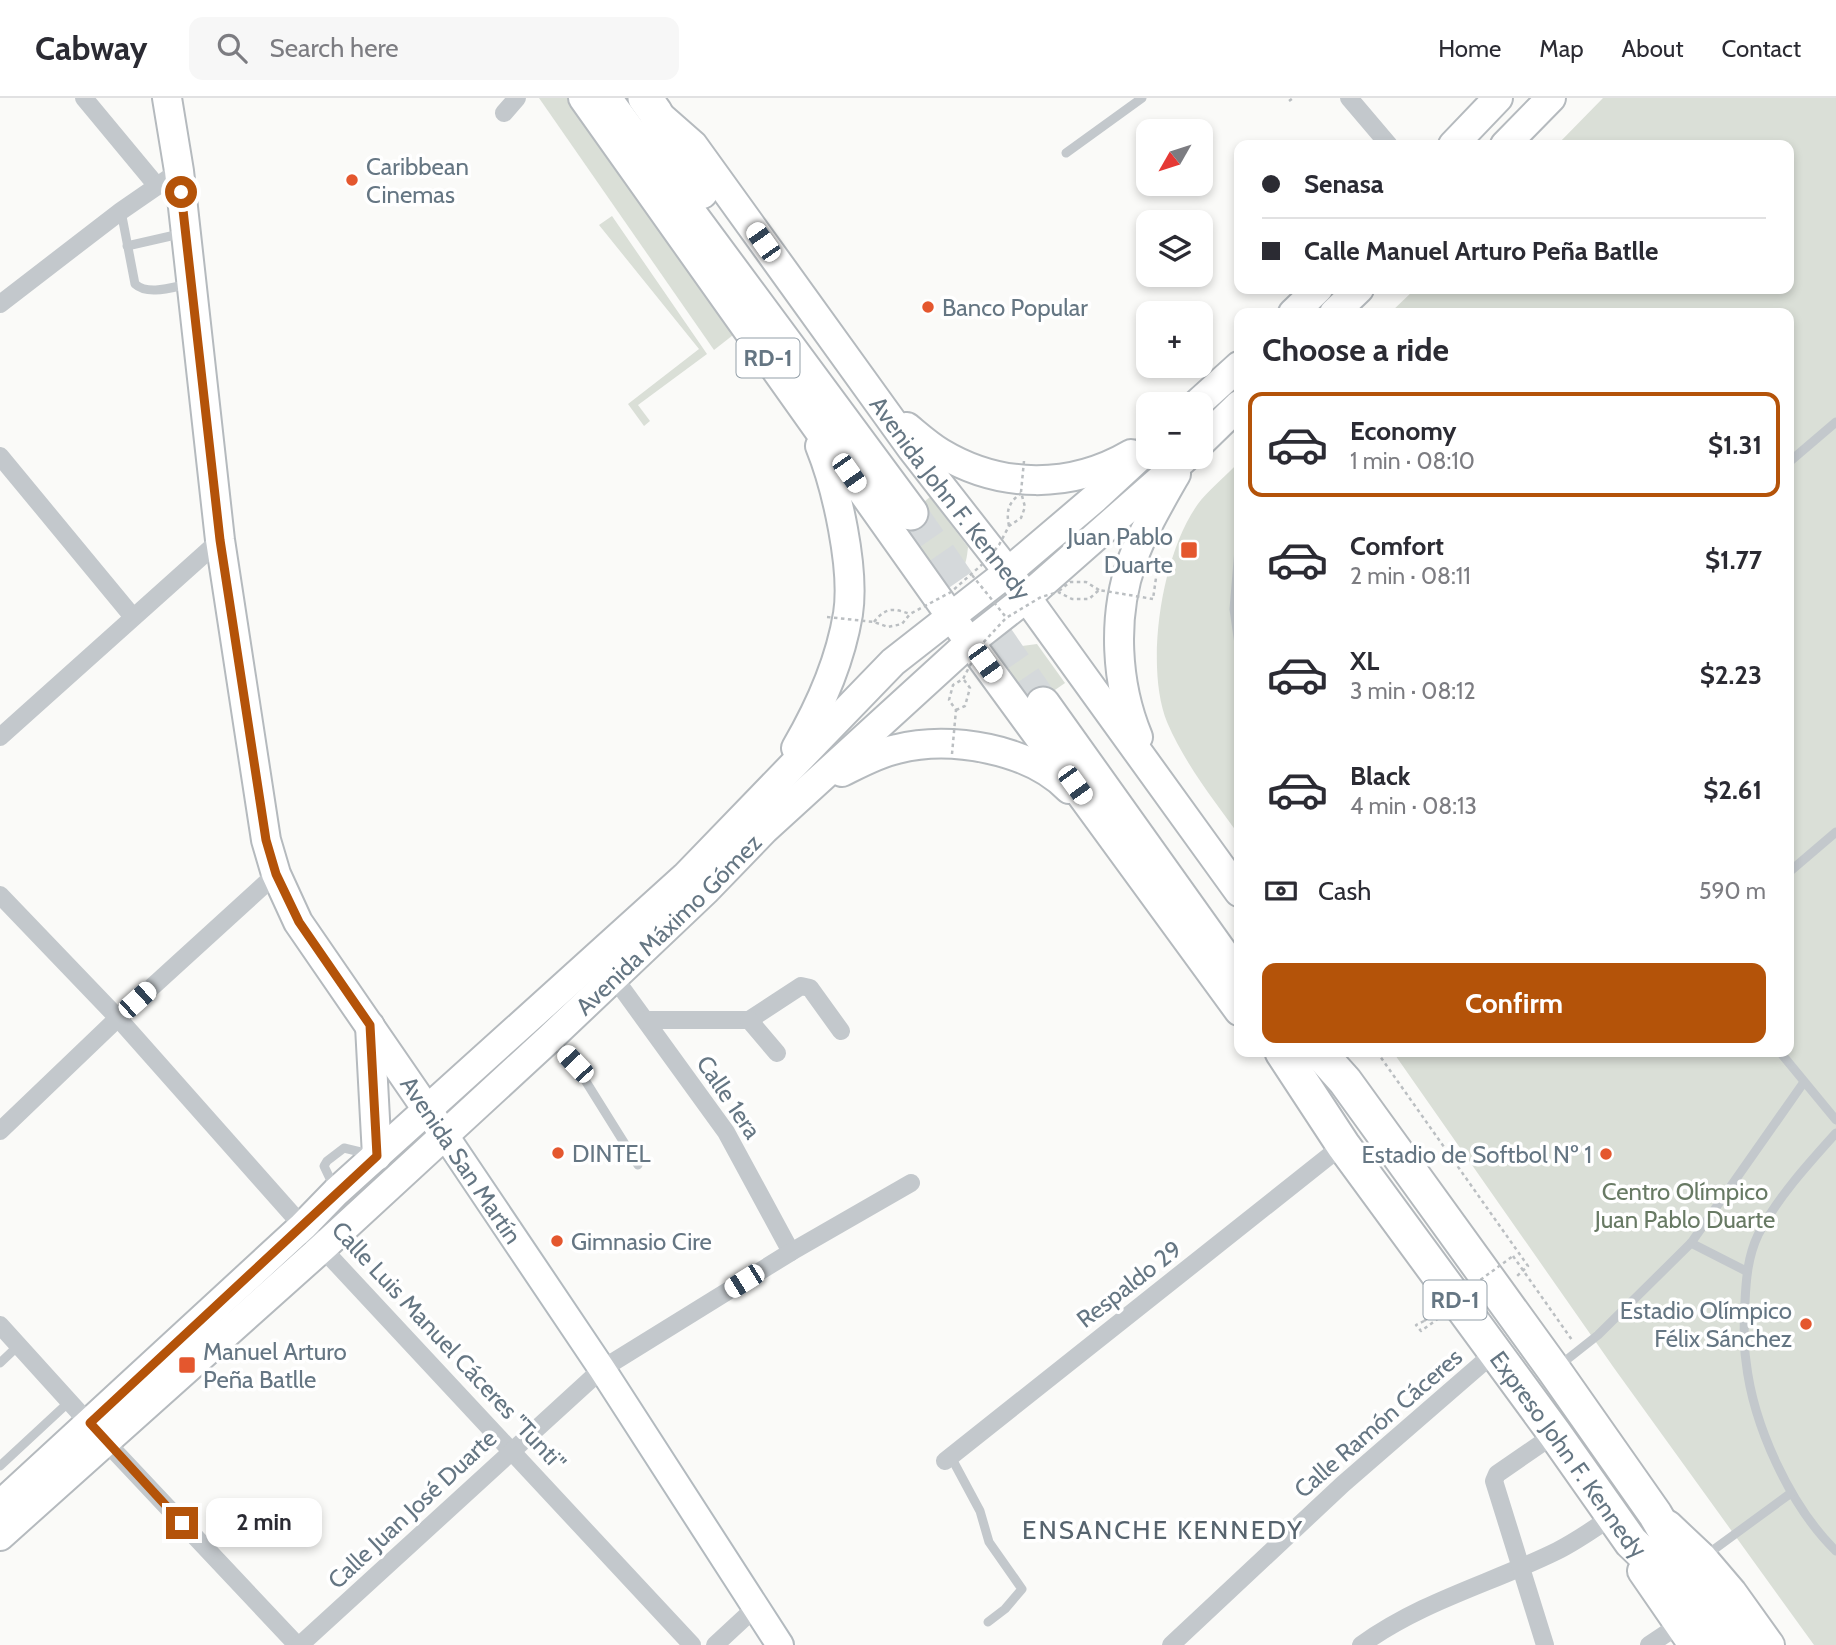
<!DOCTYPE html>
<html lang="en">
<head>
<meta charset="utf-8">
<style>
  :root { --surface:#fff; --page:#f7f7f7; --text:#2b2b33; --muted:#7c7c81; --line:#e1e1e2; --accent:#b45309 }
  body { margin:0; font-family:Cabin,sans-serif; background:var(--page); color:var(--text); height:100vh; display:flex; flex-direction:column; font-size:26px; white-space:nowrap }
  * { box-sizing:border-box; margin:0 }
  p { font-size:23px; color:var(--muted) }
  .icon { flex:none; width:38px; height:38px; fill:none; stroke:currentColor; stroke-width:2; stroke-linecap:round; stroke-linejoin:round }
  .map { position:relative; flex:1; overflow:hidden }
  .drawer { position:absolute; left:1234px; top:210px; width:560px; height:749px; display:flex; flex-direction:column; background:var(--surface); border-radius:14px; box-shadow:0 4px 10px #0003 }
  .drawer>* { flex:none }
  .hud { position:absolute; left:1234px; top:42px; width:560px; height:154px; border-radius:14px; box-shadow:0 4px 10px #0003; display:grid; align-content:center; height:154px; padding:0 28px; background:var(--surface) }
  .needle { width:46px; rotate:231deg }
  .fabs { position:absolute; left:1136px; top:21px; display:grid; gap:14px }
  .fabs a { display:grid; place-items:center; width:77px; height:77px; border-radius:14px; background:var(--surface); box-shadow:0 4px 10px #0003; font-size:35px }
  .end { position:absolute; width:32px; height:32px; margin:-16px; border:9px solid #b45309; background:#fff; box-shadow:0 0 0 4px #fff }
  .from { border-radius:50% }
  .bubble { position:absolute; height:49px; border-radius:14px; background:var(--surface); box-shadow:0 4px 10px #0003; font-size:23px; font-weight:800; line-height:49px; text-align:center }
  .car { position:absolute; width:21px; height:42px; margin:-21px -10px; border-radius:9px; box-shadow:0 0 5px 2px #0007; background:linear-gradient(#fff 24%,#345 0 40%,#fff 0 76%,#345 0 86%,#fff 0) }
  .hud b { display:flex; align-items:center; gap:24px; height:66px; font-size:26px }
  .hud b+b { border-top:2px solid var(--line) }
  .hud i { width:18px; height:18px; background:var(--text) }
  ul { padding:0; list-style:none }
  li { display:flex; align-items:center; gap:21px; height:105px; margin:0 14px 10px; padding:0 14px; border:4px solid transparent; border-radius:14px }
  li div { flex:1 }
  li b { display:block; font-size:26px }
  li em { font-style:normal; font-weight:800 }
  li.selected { border-color:var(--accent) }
  li>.icon { width:63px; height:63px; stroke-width:1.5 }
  h2 { padding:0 28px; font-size:32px; line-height:84px }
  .pay { display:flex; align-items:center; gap:18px; height:77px; padding:0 28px; font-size:26px }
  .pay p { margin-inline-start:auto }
  .button { display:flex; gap:14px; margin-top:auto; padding:14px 28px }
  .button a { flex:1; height:80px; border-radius:14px; background:var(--accent); color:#fff; font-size:28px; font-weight:800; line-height:80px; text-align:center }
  header { display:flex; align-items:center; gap:42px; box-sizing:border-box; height:98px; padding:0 35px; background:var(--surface); border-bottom:2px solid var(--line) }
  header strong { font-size:33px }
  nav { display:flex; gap:38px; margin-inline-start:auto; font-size:24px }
  .search { width:490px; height:63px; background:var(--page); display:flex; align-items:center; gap:18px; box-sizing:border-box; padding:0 24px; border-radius:14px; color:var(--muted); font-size:26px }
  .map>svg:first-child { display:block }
</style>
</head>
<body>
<header>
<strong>Cabway</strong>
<div class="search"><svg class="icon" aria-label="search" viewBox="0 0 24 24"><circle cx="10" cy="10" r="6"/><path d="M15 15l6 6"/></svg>Search here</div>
<nav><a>Home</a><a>Map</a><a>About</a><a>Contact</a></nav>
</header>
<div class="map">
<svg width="1836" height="1547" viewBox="0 0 1836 1547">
  <rect width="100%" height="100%" fill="#fafaf8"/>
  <!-- green -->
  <g fill="#dadfd7">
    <polygon points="539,0 578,0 742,230 714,252"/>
    <polygon points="1603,0 1836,0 1836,1547 1814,1547 1614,1270 1393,954 1788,954 1788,215 1390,215 1415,191 1788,191 1788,47 1557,47"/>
    <polygon points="612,118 707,256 638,307 650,323 644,328 628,306 699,251 599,127"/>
    <path d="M1239,364V737C1213,701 1185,666 1167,624C1144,567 1162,451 1201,402C1212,389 1227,377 1239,364Z"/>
    <path d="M930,399L968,449C966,471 961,484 936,482L897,426Z"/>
    <polygon points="1037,546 1065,585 1032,608 1009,576 1009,559 1022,548"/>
  </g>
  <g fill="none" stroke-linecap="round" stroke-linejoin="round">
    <!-- highway-tunnel -->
    <polyline stroke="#d5d9db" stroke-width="33" stroke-dasharray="33 17" stroke-linecap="butt" points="911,415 1043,606"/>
    <defs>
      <polyline id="secondary" points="444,1036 602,1271 780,1547"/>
      <g id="primary">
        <polyline points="167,0 179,73 220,442 266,742 276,776 298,824 439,1029"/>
        <polyline points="583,0 952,520 1239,913"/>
        <path id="s1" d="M660,18L693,47L912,351L1008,474L1239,794"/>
        <polyline points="1453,47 1498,0"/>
        <polyline points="1505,47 1551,0"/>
        <polyline points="1293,215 1318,191"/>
        <polyline points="1334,215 1359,191"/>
        <polyline points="1197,306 1239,268"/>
        <path d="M907,329C918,338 929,348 941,355C1001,391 1071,391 1131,356"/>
        <polyline points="1200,345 1239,307"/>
        <path d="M1138,639C1116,586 1112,519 1132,463C1143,433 1160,404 1176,376"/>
        <path d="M796,650C820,609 840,564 848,516C855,471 837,390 820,348"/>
        <path d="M842,674C860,665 878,655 897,651C950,637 1030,651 1069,691"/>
        <polyline points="370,928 377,1058"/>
        <polyline points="0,1407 303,1128 336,1094 685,779 893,564 1008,474 1095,400 1148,351"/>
        <polyline points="1668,1427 1703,1460 1732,1494 1770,1547"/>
        <path id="s2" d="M0,1438L322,1150L550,940L706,792L764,732L970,544L1026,500L1186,359"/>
        <polyline points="1642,1473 1693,1547"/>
      </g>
      <g id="highway">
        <polyline points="604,0 911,415"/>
        <polyline points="645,0 655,14 681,66 701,94"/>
        <polyline points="1043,606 1239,881"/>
        <path id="s3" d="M1282,954L1343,1047L1555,1336L1631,1444L1659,1471L1716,1547"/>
        <polyline points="1319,954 1345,983 1554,1272 1655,1416 1694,1483 1742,1547"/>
      </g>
    </defs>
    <!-- secondary casing -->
    <use href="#secondary" stroke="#b3babf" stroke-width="30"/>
    <!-- primary casing -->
    <use href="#primary" stroke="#b5babe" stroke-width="32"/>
    <!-- highway casing -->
    <use href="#highway" stroke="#b4b9bd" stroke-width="37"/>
    <!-- path -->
    <g stroke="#bbbfc2" stroke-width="2.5" stroke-dasharray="3.5 3.5" stroke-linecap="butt">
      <polyline points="1289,3 1293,0"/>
      <polyline points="1151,471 1157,473 1153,501"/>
      <path d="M874,524C886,509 893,510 910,516"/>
      <polyline points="1377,954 1528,1168 1517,1178"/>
      <polyline points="1513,1158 1572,1242"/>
      <polyline points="1424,1223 1416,1227 1421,1233 1439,1220"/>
    </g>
    <!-- lane -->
    <g stroke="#c3c8cc" stroke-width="9">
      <polyline points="1066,55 1142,0"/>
      <path d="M121,113L135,186C148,198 173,189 189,186"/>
      <polyline points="127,148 184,135"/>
      <polyline points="1788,365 1836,324"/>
      <polyline points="1239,451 1234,511 1239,546"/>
      <polyline points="1788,775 1836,734"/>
      <polyline points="552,941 575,966 638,1067"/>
      <polyline points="1780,954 1836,1022"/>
      <path d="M1836,1035C1808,1066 1777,1100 1758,1137C1748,1158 1746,1181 1745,1204C1744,1223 1743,1244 1746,1263C1753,1327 1790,1408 1836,1453"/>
      <polyline points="334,1089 324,1068 327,1063 344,1050 369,1056"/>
      <polyline points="1691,1145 1746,1173"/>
      <polyline points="0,1265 19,1247"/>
      <polyline points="1560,1267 1598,1237 1691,1145 1804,984"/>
      <polyline points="951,1359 980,1413 989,1444 1022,1491 1005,1511 988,1524"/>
      <polyline points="0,1368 70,1303"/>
      <polyline points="1705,1458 1791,1395"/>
    </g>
    <!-- street -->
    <g stroke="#c3c8cc" stroke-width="18">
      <polyline points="84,0 157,88"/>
      <polyline points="1349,0 1389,47"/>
      <polyline points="504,15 517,0"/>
      <polyline points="0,206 121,113 179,73"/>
      <polyline points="0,358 133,519"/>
      <polyline points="0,639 220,442"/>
      <polyline points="0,797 118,920 322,1150 692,1547"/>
      <polyline points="613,878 726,1034 791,1154"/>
      <polyline points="646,922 749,922 801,888 810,890 841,933"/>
      <polyline points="749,922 777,955"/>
      <polyline points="0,1033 118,920 276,776"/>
      <polyline points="0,1227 106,1344 297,1547"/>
      <polyline points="945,1363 1343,1047"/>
      <polyline points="300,1547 602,1271 791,1154 911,1085"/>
      <polyline points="715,1547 756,1509"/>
      <polyline points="1171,1547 1343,1386 1494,1255"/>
      <path d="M1361,1547C1424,1502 1490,1486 1557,1453C1577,1443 1595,1430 1613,1418"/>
      <polyline points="1545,1547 1494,1383 1497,1376 1555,1336"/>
      <polyline points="1649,1547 1679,1527"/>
    </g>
    <!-- secondary -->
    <use href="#secondary" stroke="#fff" stroke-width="26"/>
    <!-- primary -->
    <use href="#primary" stroke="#fff" stroke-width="28"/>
    <!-- highway -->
    <use href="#highway" stroke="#fff" stroke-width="33"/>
    <!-- path-bridge -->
    <g stroke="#bbbfc2" stroke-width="2.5" stroke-dasharray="3.5 3.5" stroke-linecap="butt">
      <path d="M1009,428C1006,413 1008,405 1021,395"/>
      <polyline points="972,477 1005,518"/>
      <polyline points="1059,493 1070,484 1086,484 1099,492"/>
      <polyline points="827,519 874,524 888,529 902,526 910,516 951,494 986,463 999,447 1009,428 1021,420 1025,409 1021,394 1024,363"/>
      <polyline points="956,612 965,608 970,590 964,582"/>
      <polyline points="952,656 956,612 949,602 953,587 963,581 980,548 1006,520 1041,499 1058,494 1072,501 1089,501 1099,492 1153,501"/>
      <polyline points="1424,1223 1513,1158"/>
    </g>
  </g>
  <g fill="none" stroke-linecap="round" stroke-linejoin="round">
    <!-- route -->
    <polyline stroke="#b45309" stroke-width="9" points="181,94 220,442 266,742 276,776 299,824 370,927 377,1058 90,1325 182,1425"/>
  </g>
  <!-- markers -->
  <g fill="#e4572e" stroke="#fff" stroke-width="2.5">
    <circle cx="352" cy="82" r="7"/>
    <circle cx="928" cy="209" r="7"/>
    <rect x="1180" y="443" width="18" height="18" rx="3.5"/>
    <circle cx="558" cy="1055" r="7"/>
    <circle cx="1606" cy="1056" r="7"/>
    <circle cx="557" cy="1143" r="7"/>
    <circle cx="1806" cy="1226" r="7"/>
    <rect x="178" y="1258" width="18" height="18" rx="3.5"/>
  </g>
  <g text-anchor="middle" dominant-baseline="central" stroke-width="7" stroke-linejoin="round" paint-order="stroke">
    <!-- shield labels -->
    <g fill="#fff" stroke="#939fa8" stroke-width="2">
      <rect x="736.5" y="240.5" width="63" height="39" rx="5"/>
      <rect x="1423.5" y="1182.5" width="63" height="39" rx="5"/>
    </g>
    <g font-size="23" font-weight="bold" fill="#657683">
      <text x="768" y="260">RD-1</text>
      <text x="1455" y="1202">RD-1</text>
    </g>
    <!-- poi labels -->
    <g font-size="24" fill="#657683" stroke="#fff" text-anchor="start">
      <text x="366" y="68">Caribbean<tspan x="366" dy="28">Cinemas</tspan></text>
      <text x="942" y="209">Banco Popular</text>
      <text x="1173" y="438" text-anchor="end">Juan Pablo<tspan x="1173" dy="28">Duarte</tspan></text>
      <text x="572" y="1055">DINTEL</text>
      <text x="1592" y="1056" text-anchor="end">Estadio de Softbol Nº 1</text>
      <text x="571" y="1143">Gimnasio Cire</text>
      <text x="1792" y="1212" text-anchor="end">Estadio Olímpico<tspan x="1792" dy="28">Félix Sánchez</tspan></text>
      <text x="203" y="1253">Manuel Arturo<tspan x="203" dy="28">Peña Batlle</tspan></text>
    </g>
    <!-- street labels -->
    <g font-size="24" fill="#657683" stroke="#fff">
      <text stroke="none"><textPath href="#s1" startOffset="481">Avenida John F. Kennedy</textPath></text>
      <text stroke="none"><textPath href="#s2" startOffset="906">Avenida Máximo Gómez</textPath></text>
      <text transform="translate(729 999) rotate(56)">Calle 1era</text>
      <text transform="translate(461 1062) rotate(56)">Avenida San Martín</text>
      <text transform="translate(1129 1186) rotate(-38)">Respaldo 29</text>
      <text transform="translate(449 1248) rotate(47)">Calle Luis Manuel Cáceres "Tunti"</text>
      <text transform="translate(1378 1325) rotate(-41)">Calle Ramón Cáceres</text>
      <text stroke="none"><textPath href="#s3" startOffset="494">Expreso John F. Kennedy</textPath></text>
      <text transform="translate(412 1411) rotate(-43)">Calle Juan José Duarte</text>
    </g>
    <!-- park labels -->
    <g font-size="24" fill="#687a64" stroke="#fff">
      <text x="1685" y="1093">Centro Olímpico<tspan x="1685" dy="28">Juan Pablo Duarte</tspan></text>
    </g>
    <!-- neighbourhood labels -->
    <g font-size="26" letter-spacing="2" fill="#57646e" stroke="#fff">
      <text x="1163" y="1432">ENSANCHE KENNEDY</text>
    </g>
  </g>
</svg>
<div class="fabs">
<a><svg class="needle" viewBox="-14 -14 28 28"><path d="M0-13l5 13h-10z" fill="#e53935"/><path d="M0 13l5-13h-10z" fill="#7c7c81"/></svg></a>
<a><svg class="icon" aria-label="layers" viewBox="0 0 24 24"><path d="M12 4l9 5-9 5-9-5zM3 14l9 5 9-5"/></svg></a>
<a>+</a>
<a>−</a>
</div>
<i class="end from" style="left:181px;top:94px"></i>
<i class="end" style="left:182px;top:1425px"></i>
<div class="bubble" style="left:206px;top:1400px;width:116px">2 min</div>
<i class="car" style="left:763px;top:144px;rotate:325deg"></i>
<i class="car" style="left:849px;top:375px;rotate:145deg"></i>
<i class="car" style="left:985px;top:565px;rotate:144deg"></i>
<i class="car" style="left:1075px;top:687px;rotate:144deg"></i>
<i class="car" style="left:137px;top:902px;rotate:48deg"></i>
<i class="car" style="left:575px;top:966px;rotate:317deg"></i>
<i class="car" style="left:744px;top:1183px;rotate:238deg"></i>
<div class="hud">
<b><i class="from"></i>Senasa</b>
<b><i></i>Calle Manuel Arturo Peña Batlle</b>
</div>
<section class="drawer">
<h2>Choose a ride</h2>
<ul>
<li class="selected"><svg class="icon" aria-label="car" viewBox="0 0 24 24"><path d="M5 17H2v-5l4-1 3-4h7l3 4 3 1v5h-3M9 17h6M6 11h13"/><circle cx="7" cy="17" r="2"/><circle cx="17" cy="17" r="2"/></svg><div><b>Economy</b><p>1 min · 08:10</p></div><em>$1.31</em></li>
<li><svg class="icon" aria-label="car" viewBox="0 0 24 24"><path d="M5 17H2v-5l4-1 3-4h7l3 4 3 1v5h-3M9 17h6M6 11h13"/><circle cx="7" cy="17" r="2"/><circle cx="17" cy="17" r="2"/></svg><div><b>Comfort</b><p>2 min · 08:11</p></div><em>$1.77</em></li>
<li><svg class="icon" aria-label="car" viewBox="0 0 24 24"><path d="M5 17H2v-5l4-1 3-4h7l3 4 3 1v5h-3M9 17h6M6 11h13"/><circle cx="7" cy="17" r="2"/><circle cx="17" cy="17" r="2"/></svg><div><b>XL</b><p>3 min · 08:12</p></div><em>$2.23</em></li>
<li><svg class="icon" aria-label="car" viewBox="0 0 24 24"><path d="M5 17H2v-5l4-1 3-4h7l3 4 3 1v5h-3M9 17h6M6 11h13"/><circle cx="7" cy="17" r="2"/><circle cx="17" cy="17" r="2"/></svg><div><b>Black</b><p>4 min · 08:13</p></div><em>$2.61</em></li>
</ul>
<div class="pay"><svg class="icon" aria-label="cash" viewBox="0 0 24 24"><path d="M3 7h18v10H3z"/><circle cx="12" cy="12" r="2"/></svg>Cash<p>590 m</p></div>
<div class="button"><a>Confirm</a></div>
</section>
</div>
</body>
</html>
